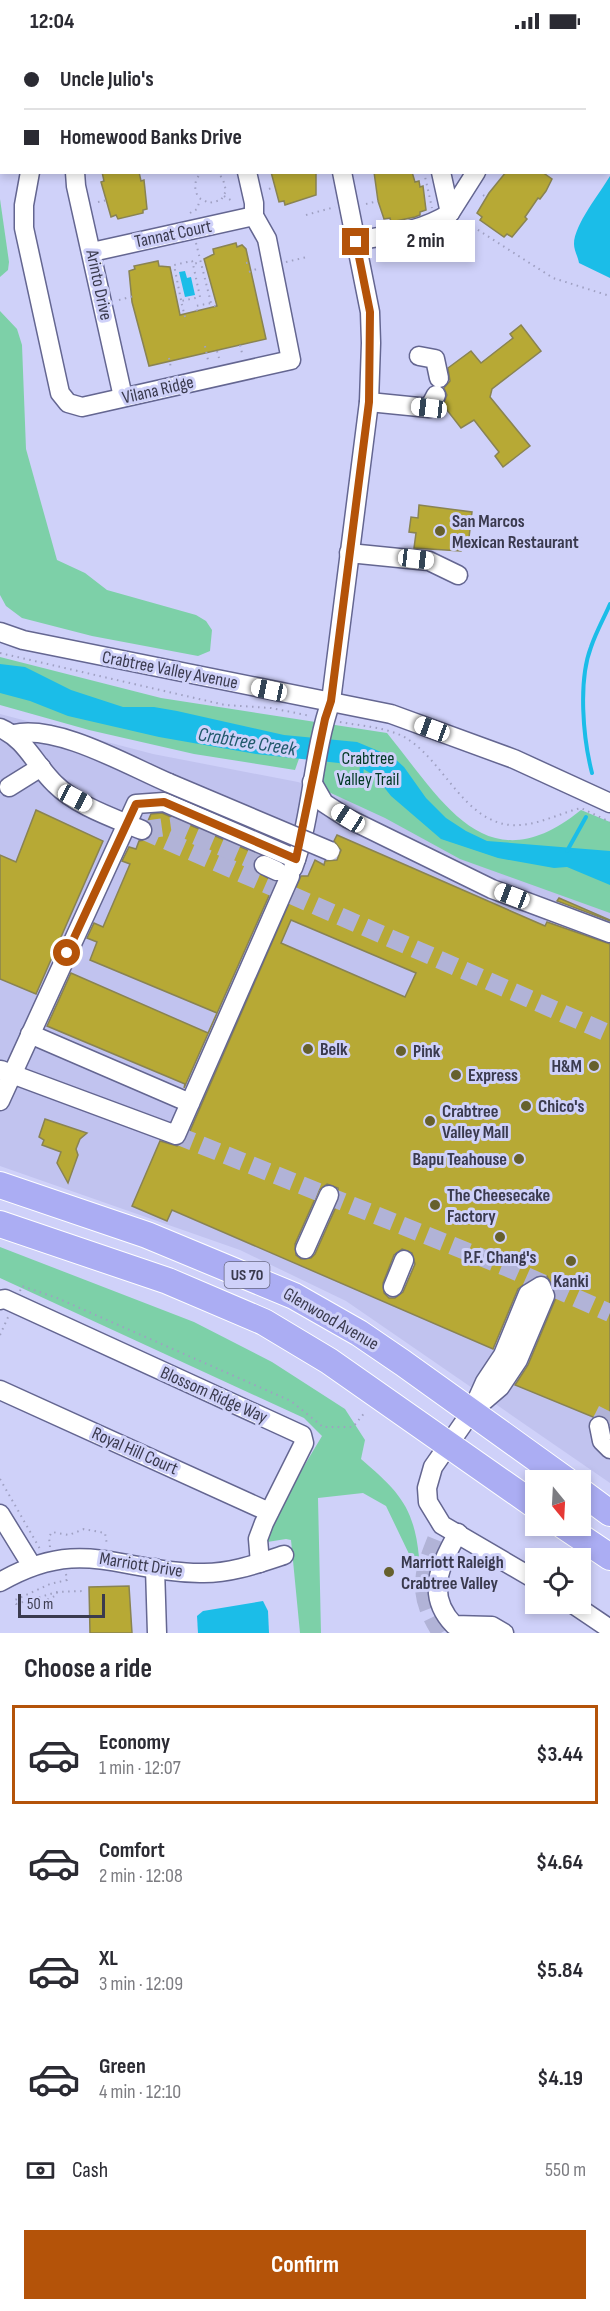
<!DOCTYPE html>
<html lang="en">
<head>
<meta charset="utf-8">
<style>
  :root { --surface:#fff; --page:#f7f7f7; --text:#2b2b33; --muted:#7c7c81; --line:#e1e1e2; --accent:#b45309 }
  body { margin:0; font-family:"Sofia Sans Condensed",sans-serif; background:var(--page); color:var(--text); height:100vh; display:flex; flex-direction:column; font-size:22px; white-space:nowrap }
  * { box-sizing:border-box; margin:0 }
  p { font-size:20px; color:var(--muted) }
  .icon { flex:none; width:33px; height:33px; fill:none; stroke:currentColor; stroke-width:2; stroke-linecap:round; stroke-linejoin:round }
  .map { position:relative; height:1591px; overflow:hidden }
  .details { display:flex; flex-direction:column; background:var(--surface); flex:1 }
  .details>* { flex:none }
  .guide { position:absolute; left:0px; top:0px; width:610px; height:132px; box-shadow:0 3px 9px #0003; display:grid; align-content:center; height:132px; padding:0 24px; background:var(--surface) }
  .needle { width:39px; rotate:162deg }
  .fabs { position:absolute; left:525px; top:1428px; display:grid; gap:12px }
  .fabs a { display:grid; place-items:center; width:66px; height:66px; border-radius:0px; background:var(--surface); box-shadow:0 3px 9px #0003; font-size:30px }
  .scale { position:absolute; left:18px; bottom:15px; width:87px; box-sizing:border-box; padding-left:6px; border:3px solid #3a3a4e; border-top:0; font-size:16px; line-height:21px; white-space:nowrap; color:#3a3a4e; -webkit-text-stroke:4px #cfd1f9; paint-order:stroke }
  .end { position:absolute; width:27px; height:27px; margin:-14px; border:8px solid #b45309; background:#fff; box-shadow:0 0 0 3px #fff }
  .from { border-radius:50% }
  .bubble { position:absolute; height:42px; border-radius:0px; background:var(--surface); box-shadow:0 3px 9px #0003; font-size:20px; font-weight:700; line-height:42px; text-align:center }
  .car { position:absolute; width:18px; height:36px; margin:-18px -9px; border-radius:8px; box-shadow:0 0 4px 2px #0007; background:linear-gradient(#fff 24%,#345 0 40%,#fff 0 76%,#345 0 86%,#fff 0) }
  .guide b { display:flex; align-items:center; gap:21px; height:57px; font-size:22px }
  .guide b+b { border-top:2px solid var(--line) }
  .guide i { width:15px; height:15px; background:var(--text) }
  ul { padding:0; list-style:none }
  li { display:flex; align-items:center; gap:18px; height:99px; margin:0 12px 9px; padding:0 12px; border:3px solid transparent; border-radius:0px }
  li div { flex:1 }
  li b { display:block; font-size:22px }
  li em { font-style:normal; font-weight:700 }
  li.selected { border-color:var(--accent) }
  li>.icon { width:54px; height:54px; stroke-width:1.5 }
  h2 { padding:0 24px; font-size:27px; line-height:72px }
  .pay { display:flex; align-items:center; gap:15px; height:66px; padding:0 24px; font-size:22px }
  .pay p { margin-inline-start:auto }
  .action { display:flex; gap:12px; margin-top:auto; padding:12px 24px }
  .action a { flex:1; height:69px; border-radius:0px; background:var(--accent); color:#fff; font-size:24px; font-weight:700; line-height:69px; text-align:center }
  .status { display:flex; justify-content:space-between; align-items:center; height:42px; padding:0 30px; background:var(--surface); direction:ltr }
  .status svg { height:16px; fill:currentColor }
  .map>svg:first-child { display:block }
</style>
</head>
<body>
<div class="status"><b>12:04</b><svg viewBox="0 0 49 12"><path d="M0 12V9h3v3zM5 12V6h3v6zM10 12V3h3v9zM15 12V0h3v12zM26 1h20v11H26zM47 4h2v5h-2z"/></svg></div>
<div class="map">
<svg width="610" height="1591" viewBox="0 0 610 1591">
  <rect width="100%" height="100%" fill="#cfd1f9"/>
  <!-- built -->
  <polygon fill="#c1c3ef" points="0,672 153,712 298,740 393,774 610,869 610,1441 346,1259 240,1208 0,1124"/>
  <!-- green -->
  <g fill="#7dd0a8">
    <polygon points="0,157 9,220 8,228 0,235"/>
    <polygon points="0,269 17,287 22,303 26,407 57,518 85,531 107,548 196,573 206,579 212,588 210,609 198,614 92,594 22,576 6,564 0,553"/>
    <path d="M0,615L161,656L387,691C444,761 487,844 581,768L610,780V871L460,817L385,776L322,747L326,718L301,711L295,728L194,712L89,688L0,663Z"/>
    <path d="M0,1205L194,1280L272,1320L345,1367L365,1398L361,1417C398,1449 414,1464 419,1515L410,1514L386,1464L363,1451L318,1456L321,1591H300L291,1498L286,1497L261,1501L262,1494L322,1394L304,1376L0,1236Z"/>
  </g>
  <!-- water -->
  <g fill="#1bbde8">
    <path d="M610,134V236L579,221C578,215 574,208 574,202C574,183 600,151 610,134Z"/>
    <polygon points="185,229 187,236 191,235 195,253 185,255 179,230"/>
    <polygon points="0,622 25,625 71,648 123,665 154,665 177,669 284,693 357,700 393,715 404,725 426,756 446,776 466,789 487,799 610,809 610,843 567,825 554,826 498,816 441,797 391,754 375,734 357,723 256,712 159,695 68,674 30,659 0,651"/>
    <polygon points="263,1559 268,1569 269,1591 198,1591 197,1574 203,1569"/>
  </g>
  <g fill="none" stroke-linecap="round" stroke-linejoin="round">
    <!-- stream -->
    <g stroke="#1bbde8" stroke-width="4">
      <path d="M592,731C583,696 578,639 591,605C596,590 604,576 610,562"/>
      <polyline points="361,739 362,722"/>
      <polyline points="567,809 586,775"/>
    </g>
  </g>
  <!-- building -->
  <g fill="#b7a935" stroke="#898352" stroke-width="1.5" fill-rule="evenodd">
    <polygon points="102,130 139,130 141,139 144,138 147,167 143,168 143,171 118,177 116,173 111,175 101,140 104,139"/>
    <polygon points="271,130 316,130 316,153 285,163 284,159 279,160"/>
    <polygon points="374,130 412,130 415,140 419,139 420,145 423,144 426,168 420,170 420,173 415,175 391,180 390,176 384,177 378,159"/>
    <polygon points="506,130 542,130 552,137 546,149 540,157 538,156 525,175 527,177 512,195 507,192 504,195 480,178 482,175 477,171 489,151"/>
    <polygon points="236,201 237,205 242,203 246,207 266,297 149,324 132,260 129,229 135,227 134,224 158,219 159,224 170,225 180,273 217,264 204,217 214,212 213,207"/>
    <polygon points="521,283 541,309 492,347 490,355 530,404 503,425 495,414 499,410 474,378 461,386 443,363 447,353 444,346 450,339 448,326 471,309 481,321 513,296 510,292"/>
    <polygon points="419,463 472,470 468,504 462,503 461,509 414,506 416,491 409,490 411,475 418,476"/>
    <polygon points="36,768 103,799 36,952 0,937 0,813 16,820"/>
    <polygon points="162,771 259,813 254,819 255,829 275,840 184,1046 185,1042 47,984 71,931 208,991 217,971 90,918 97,900 87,896 94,881 103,885 130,822 122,819 129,805 136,807 139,799 149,797 153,787 148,779 151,772"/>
    <path d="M337,793L545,884L547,880L610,902V1382L603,1374L593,1375L515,1343L528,1323L555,1258V1250L547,1234H536L518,1247L493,1307L172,1168L167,1179L132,1164L160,1099L177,1104L186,1098L301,834H308L315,818L324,823L325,819L337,818L341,808L334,799ZM291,878L416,931L405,955L281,901ZM327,1142L338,1146L339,1158L315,1212L311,1216L301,1217L296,1213L295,1202L319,1148ZM402,1207L412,1211L415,1222L403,1250L395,1256H389L384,1251L383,1241L394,1213Z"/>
    <polygon points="559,856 610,878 610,879 557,859"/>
    <polygon points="45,1077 87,1091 80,1097 76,1107 78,1113 68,1141 57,1121 61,1110 42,1103 44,1098 39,1095"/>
    <polygon points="129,1544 132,1591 90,1591 89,1545"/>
  </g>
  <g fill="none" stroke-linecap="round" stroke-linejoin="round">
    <!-- minor-tunnel -->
    <g stroke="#b1b3d7" stroke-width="18" stroke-dasharray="18 9" stroke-linecap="butt">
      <polyline points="142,788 610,992"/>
      <polyline points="144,788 173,784 264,823"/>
      <polyline points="176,1093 508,1226 610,1271"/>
      <polyline points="599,1384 610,1362"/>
      <path d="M441,1591C413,1547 424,1528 442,1483"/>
    </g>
    <defs>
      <g id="minor">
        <polyline points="311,0 312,2"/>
        <polyline points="412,0 413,2"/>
        <polyline points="201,2 201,0"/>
        <polyline points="373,2 380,0"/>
        <polyline points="565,2 566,0"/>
        <polyline points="30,130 24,163 24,186 60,351 68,361 82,365 291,318 267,197 254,174 254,161 247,130"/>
        <polyline points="75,130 76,144 123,355"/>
        <polyline points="441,130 450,171 476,130"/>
        <path d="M356,199C389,193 422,189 450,171"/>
        <polyline points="92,210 254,174"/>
        <polyline points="419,314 435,317 439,336"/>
        <polyline points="369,360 429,366 436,353"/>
        <polyline points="349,511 429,519 458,533"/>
        <polyline points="0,590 23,598 391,672 514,717 610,761"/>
        <path d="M0,686C26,697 35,723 55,742C77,764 114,776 142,788"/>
        <path d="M14,692C57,682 129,724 169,741"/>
        <polyline points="312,740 324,761 347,776 492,847 610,891"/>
        <polyline points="9,745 41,725"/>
        <polyline points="264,823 277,829"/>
        <path d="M293,826C313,773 312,713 331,659L369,360L371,301L370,270L342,130"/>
        <polyline points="30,992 190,1061"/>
        <polyline points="1,1028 176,1093 290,834"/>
        <polyline points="0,1059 136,762 164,760 296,817"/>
        <polyline points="305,1207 329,1153"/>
        <polyline points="393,1245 404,1218"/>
        <polyline points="0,1258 5,1257 302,1393 304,1401 264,1481 258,1497 260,1521"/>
        <polyline points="0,1348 269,1470"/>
        <polyline points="472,1369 500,1345 518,1318 545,1254 541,1244 528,1252 503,1313 485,1340 472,1369 433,1425 427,1446 428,1460 442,1483 536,1538"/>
        <polyline points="599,1384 602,1399 610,1407"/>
        <polyline points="0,1472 32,1524"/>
        <path d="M458,1491C440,1522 425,1553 454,1583L492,1584L504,1591"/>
        <polyline points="155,1526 157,1591"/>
        <path d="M0,1540C82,1493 118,1530 200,1531C229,1532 257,1522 284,1513"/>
        <polyline points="573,1562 610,1587"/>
      </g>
      <g id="major">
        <polyline points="35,2 36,0"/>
        <polyline points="0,48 2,46"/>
      </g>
      <g id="highway">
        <polyline points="0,1143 147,1193 294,1254 359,1291 403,1321 566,1438"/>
        <polyline points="0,1182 168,1239 264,1280 329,1319 536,1464"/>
        <polyline points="580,1449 610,1471"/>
        <polyline points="564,1484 610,1515"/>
      </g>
    </defs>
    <!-- minor casing -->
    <use href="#minor" stroke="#646691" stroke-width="21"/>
    <!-- major casing -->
    <use href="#major" stroke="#fff" stroke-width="26"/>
    <!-- highway casing -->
    <use href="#highway" stroke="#fff" stroke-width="28"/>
    <!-- path -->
    <g stroke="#9fa0c2" stroke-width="2" stroke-dasharray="1.5 4.5" stroke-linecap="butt">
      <polyline points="69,2 71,0"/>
      <path d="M203,130C194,136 193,147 199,156L209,161L221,158L226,149L223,137L217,130"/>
      <polyline points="424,130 432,166"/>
      <polyline points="269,147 274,145"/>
      <polyline points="483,153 486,155"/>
      <polyline points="224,154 234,160"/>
      <polyline points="98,160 108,158"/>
      <polyline points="366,162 378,159"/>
      <polyline points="190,171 197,167 200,158"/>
      <polyline points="306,173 335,165"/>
      <polyline points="461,190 475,186 553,236 610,254"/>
      <polyline points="196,201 211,261 216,265"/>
      <polyline points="286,220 307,215"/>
      <polyline points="246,221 251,220"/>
      <polyline points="249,230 259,226"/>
      <polyline points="119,258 134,254"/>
      <polyline points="181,258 174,223 192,219 193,222"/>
      <polyline points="197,269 196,264 211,261"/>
      <polyline points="185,275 181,259 200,255 193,222 201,220"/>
      <polyline points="240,303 242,311"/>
      <polyline points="205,304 208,318"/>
      <polyline points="217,309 219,316"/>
      <polyline points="169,316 171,326"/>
      <polyline points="0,611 225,663 271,666 311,674"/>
      <path d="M340,680C361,684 387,685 406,696C444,719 463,778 510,783C535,785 557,772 581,766L610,780"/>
      <polyline points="20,1249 22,1244 57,1256 291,1359 323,1385 353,1385 366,1369"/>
      <polyline points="0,1293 9,1273"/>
      <polyline points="0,1437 40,1507"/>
      <polyline points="50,1505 49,1495 52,1490 69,1493 84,1487 105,1491 107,1503"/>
      <polyline points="66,1532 67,1538 50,1542 15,1558 16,1562 57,1550 84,1549"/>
      <polyline points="42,1560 57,1553 57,1550"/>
    </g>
    <!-- minor -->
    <use href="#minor" stroke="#fff" stroke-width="18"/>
    <!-- major -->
    <use href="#major" stroke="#cdcef8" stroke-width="22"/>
    <!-- highway -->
    <use href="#highway" stroke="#abadf3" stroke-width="26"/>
    <defs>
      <polyline id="minor-bridge" points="169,741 330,809"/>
    </defs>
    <!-- minor-bridge casing -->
    <use href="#minor-bridge" stroke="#646691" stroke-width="21" stroke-linecap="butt"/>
    <!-- minor-bridge -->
    <use href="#minor-bridge" stroke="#fff" stroke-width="18"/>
  </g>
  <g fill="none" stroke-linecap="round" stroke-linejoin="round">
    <!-- route -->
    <polyline stroke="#b45309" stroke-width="8" points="67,911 136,762 164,760 296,817 325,677 331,659 369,360 370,270 356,200"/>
  </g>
  <!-- markers -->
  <g fill="#66602d" stroke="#cfd1f9" stroke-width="2">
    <circle cx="440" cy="489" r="6"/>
    <circle cx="308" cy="1007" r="6"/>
    <circle cx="401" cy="1009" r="6"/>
    <circle cx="594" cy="1024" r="6"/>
    <circle cx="456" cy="1033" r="6"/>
    <circle cx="526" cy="1064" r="6"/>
    <circle cx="430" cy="1079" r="6"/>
    <circle cx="519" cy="1117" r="6"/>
    <circle cx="435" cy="1163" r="6"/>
    <circle cx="500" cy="1195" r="6"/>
    <circle cx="571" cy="1219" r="6"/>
    <circle cx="389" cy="1530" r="6"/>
  </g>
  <g text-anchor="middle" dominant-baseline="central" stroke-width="6" stroke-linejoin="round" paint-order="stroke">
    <!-- shield labels -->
    <rect fill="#cfd1f9" stroke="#676781" stroke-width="1.5" x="224.5" y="1220" width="45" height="26" rx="4.5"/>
    <g font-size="16" font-weight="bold" fill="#3a3a4e">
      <text x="247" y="1233">US 70</text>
    </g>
    <!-- street labels -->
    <g font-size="18" fill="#3a3a4e" stroke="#cfd1f9">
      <text transform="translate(173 192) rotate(-12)">Tannat Court</text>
      <text transform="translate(99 243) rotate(78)">Arinto Drive</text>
      <text transform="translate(158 348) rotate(-13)">Vilana Ridge</text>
      <text transform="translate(170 628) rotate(11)">Crabtree Valley Avenue</text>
      <text transform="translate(331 1277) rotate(30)">Glenwood Avenue</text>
      <text transform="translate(214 1353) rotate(24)">Blossom Ridge Way</text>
      <text transform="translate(135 1409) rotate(24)">Royal Hill Court</text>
      <text transform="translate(141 1523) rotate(9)">Marriott Drive</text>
    </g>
    <!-- poi labels -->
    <g font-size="18" font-weight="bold" fill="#3a3a4e" stroke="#cfd1f9" text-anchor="start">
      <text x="452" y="479">San Marcos<tspan x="452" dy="21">Mexican Restaurant</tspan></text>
      <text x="320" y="1007">Belk</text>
      <text x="413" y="1009">Pink</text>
      <text x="582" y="1024" text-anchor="end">H&amp;M</text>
      <text x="468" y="1033">Express</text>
      <text x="538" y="1064">Chico's</text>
      <text x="442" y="1069">Crabtree<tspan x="442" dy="21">Valley Mall</tspan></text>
      <text x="507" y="1117" text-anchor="end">Bapu Teahouse</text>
      <text x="447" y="1153">The Cheesecake<tspan x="447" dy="21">Factory</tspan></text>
      <text x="500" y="1215" text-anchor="middle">P.F. Chang's</text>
      <text x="571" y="1239" text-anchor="middle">Kanki</text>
      <text x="401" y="1520">Marriott Raleigh<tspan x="401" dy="21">Crabtree Valley</tspan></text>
    </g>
    <!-- park labels -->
    <g font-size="18" fill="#023925" stroke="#cfd1f9">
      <text x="368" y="716">Crabtree<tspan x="368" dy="21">Valley Trail</tspan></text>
    </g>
    <!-- water labels -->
    <g font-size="20" font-style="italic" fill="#20596b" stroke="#cfd1f9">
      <text transform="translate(247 700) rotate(9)">Crabtree Creek</text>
    </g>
  </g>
</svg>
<div class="fabs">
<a><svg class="needle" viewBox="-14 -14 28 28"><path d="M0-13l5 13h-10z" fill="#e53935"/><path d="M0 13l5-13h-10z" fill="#7c7c81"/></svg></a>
<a><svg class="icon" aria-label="locate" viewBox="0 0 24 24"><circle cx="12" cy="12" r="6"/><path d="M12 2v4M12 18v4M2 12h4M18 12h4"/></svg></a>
</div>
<div class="scale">50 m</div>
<i class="end from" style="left:67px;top:911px"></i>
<i class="end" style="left:356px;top:200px"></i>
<div class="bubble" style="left:376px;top:178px;width:99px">2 min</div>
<i class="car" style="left:429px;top:366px;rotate:277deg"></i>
<i class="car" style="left:416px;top:517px;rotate:97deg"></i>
<i class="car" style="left:269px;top:648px;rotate:282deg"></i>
<i class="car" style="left:432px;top:687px;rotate:290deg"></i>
<i class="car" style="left:75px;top:756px;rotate:118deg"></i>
<i class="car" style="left:348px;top:776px;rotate:303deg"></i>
<i class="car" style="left:512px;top:854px;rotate:291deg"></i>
<div class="guide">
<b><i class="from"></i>Uncle Julio's</b>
<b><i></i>Homewood Banks Drive</b>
</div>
</div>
<section class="details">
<h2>Choose a ride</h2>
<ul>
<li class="selected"><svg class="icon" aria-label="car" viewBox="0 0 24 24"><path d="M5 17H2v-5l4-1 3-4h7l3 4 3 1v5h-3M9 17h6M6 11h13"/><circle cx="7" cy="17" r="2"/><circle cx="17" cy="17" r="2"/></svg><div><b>Economy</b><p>1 min · 12:07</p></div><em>$3.44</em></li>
<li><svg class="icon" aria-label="car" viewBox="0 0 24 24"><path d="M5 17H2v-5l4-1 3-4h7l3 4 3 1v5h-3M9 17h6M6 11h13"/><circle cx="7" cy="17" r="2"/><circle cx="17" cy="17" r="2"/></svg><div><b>Comfort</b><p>2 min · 12:08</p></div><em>$4.64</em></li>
<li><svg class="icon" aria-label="car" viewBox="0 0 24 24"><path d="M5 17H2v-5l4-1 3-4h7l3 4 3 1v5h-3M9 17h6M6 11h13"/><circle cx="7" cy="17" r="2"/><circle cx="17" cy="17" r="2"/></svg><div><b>XL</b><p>3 min · 12:09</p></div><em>$5.84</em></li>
<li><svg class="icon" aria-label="car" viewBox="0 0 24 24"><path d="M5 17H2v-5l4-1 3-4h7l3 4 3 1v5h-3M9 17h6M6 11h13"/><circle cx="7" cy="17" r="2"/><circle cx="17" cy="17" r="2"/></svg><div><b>Green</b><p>4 min · 12:10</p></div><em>$4.19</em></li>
</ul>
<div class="pay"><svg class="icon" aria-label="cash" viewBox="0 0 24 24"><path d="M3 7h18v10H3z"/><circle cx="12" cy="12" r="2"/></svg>Cash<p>550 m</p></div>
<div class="action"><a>Confirm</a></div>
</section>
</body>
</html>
